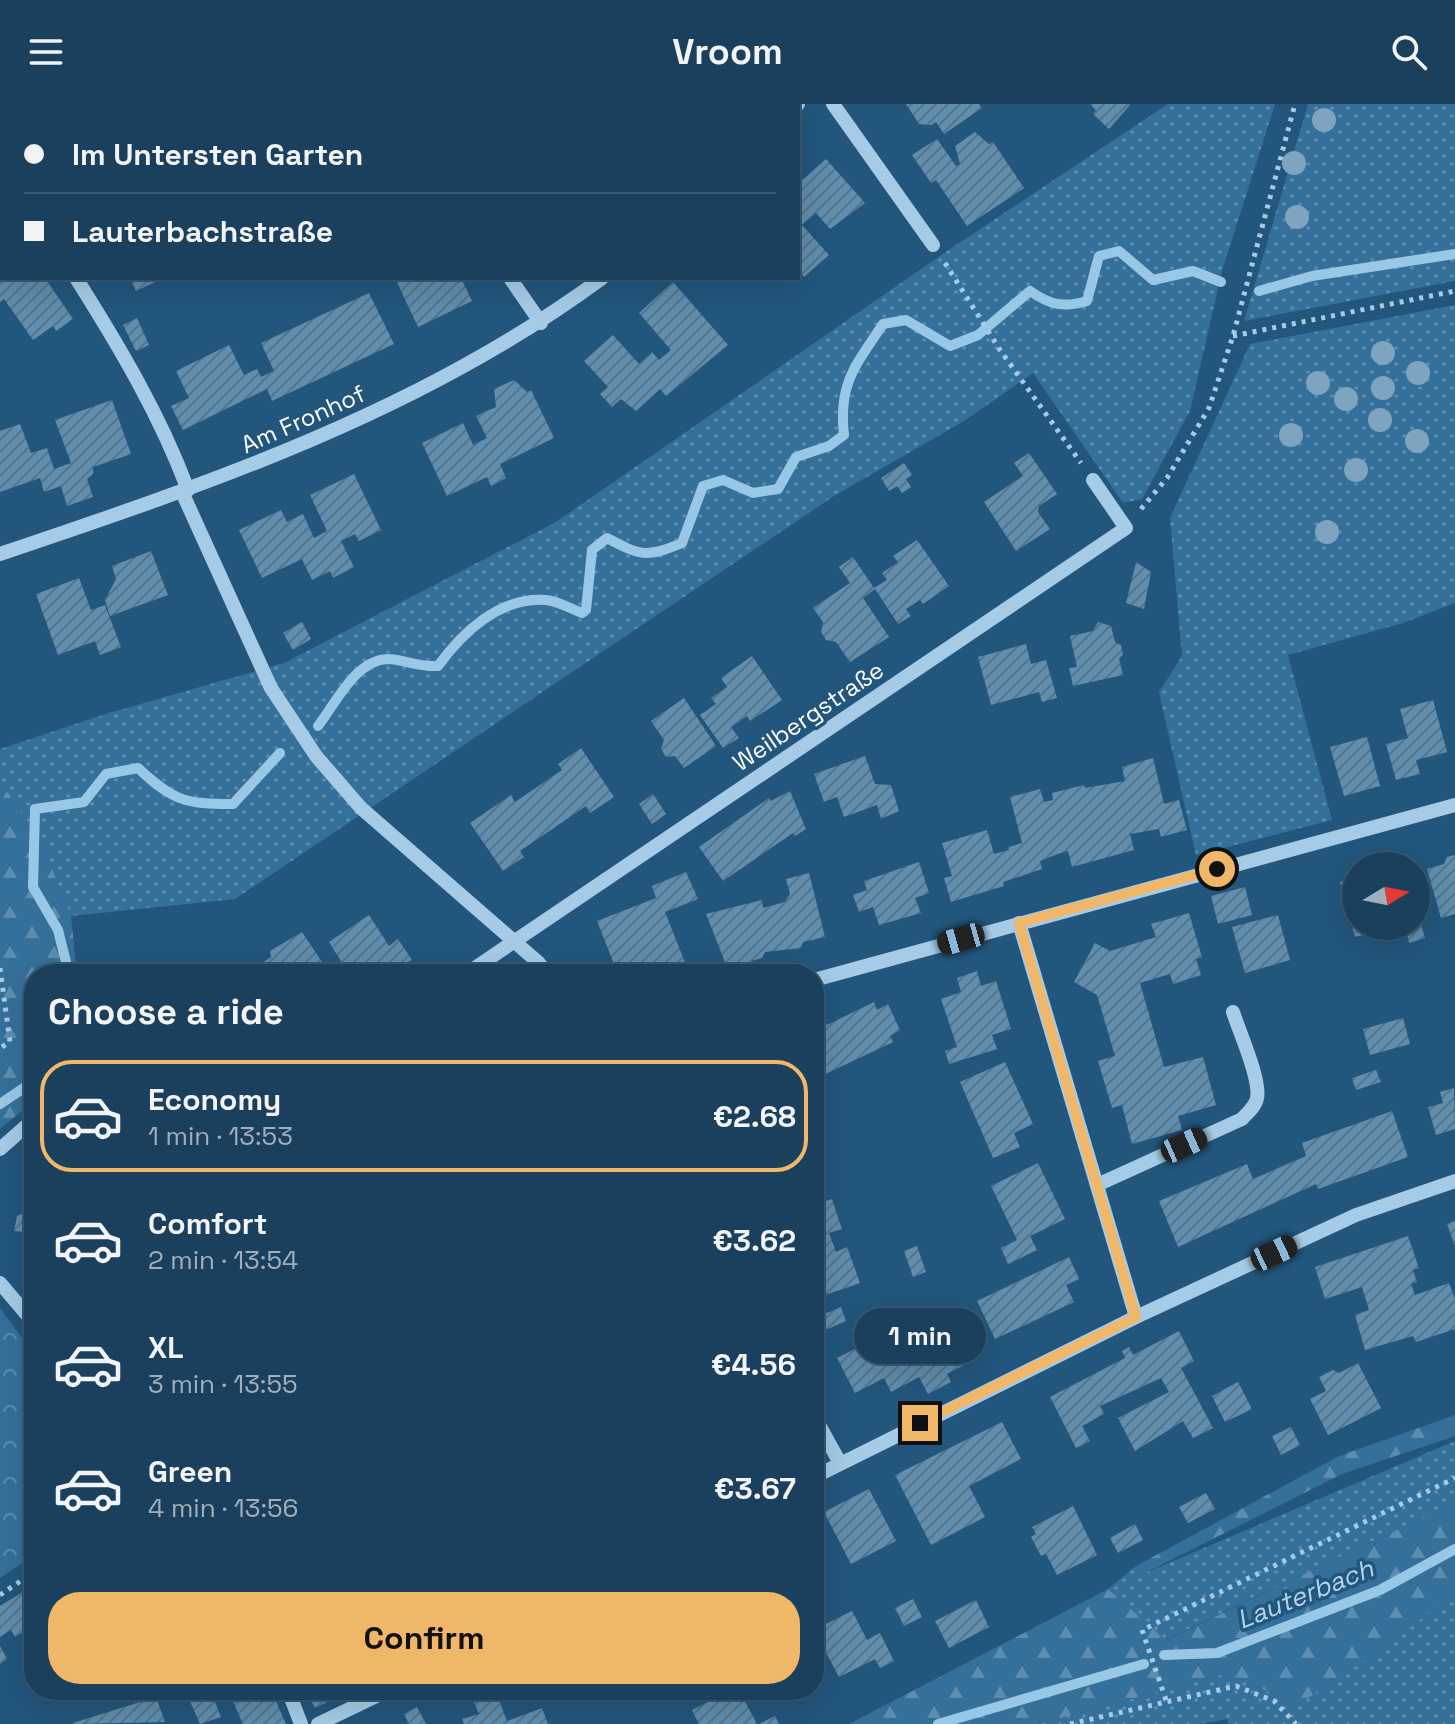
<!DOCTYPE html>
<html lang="en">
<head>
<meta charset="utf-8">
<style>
  :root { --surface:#1a405d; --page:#234763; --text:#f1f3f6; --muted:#9fafbc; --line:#385972; --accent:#f1b768 }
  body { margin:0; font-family:"Space Grotesk",sans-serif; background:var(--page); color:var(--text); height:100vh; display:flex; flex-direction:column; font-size:30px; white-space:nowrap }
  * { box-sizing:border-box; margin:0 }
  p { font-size:26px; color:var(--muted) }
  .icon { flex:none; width:44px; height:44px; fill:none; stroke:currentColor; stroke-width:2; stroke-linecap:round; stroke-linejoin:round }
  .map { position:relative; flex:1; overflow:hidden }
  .drawer { position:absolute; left:24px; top:860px; width:800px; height:736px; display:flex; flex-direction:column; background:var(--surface); border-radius:32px; box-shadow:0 8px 32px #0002,0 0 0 2px var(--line) }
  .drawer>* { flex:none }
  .banner { position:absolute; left:0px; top:0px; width:800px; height:176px; box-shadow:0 8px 32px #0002,0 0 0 2px var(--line); display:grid; align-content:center; height:176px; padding:0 24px; background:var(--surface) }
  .needle { width:52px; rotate:80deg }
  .buttons { position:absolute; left:1342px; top:748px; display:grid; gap:16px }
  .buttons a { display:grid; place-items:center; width:88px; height:88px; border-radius:50%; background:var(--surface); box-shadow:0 8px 32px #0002,0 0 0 2px var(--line); font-size:40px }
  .end { position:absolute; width:36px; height:36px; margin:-18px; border:10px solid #f1b768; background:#111; box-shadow:0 0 0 4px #111 }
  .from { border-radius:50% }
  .bubble { position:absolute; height:56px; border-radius:28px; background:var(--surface); box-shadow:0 8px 32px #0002,0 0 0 2px var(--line); font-size:26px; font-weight:800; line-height:56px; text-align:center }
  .car { position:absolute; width:24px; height:48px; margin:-24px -12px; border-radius:10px; box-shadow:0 0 6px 2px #0007; background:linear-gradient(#222 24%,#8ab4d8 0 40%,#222 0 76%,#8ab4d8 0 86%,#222 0) }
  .banner b { display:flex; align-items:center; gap:28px; height:76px; font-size:30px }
  .banner b+b { border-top:2px solid var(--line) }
  .banner i { width:20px; height:20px; background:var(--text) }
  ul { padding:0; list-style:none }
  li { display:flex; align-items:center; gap:24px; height:112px; margin:0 16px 12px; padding:0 8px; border:4px solid transparent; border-radius:32px }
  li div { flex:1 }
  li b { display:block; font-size:30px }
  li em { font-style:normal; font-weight:800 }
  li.on { border-color:var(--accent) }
  li>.icon { width:72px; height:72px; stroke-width:1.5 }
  h2 { padding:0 24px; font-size:36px; line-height:96px }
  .primary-button { display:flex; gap:16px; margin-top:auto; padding:16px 24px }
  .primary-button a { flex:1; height:92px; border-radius:32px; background:var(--accent); color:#111; font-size:32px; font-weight:800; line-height:92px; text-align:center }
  header { display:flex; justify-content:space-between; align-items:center; height:104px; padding:0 24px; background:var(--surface); font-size:36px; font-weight:800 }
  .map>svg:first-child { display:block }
</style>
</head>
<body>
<header><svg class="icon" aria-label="menu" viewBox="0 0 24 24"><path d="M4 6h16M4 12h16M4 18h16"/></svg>Vroom<svg class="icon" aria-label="search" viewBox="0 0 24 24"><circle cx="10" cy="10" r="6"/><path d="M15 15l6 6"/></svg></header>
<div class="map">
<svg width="1455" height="1620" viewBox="0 0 1455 1620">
  <defs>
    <pattern id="grass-dots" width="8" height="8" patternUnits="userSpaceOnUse" patternTransform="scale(2)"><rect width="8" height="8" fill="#35709a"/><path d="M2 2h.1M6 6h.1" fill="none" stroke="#5d8dae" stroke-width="1.8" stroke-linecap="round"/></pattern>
    <pattern id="forest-firs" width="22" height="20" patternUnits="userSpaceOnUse" patternTransform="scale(2)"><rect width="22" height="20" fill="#35709a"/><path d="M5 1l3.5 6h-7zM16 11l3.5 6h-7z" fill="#5d8dae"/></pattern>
    <pattern id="park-crowns" width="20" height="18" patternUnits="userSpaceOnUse" patternTransform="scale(2)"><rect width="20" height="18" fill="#35709a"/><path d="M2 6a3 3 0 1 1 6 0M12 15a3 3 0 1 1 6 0" fill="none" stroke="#5d8dae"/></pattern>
    <pattern id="building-hatch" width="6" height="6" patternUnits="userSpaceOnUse" patternTransform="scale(2)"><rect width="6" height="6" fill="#5f8eaf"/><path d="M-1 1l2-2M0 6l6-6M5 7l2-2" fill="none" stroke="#577487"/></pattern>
  </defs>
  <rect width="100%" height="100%" fill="#22567c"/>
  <!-- grass -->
  <g fill="url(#grass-dots)">
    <polygon points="1168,0 1275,0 1222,167 1190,307 1142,395 1123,399 1033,269 964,317 834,392 235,795 71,812 41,737 0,677 0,645 109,609 284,559 556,418 950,145"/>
    <polygon points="1308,0 1455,0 1455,177 1244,217"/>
    <polygon points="1455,201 1455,499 1403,519 1288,551 1332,716 1196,751 1159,588 1182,552 1170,414 1250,240"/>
    <polygon points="1455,1337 1455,1398 1165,1536 1108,1485 1136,1462 1143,1470"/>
    <polygon points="1455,1485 1455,1620 1228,1620 1227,1615 1200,1620 1038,1620 1228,1569 1297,1601"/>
  </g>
  <!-- forest -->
  <g fill="url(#forest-firs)">
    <polygon points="0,677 41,737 71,812 77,870 34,870 34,997 0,1025"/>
    <polygon points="1455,1311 1455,1332 1342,1370 1143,1470 1136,1462 1339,1352"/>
    <polygon points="1455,1398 1455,1487 1392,1539 1297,1601 1228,1569 1038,1620 849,1620 1108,1485 1166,1536"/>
  </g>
  <!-- park -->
  <polygon fill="url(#park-crowns)" points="0,1204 34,1250 34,1451 0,1474"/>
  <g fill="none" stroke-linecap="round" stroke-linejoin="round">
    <!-- stream -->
    <g stroke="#99c8e7" stroke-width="10">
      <polyline points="1259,187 1312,172 1455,150"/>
      <path d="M318,622C336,599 355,556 388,555C402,555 417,563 438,562C462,529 500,492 546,496C558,497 571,505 582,509L586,506L592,446L607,434C641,452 646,454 682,439L703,382L723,376L753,389L778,385L796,353L829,342L844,331C838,279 856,261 883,220L906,216L950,242L978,231L1030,187C1050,201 1064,204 1087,197L1099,152L1119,147L1153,176L1193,167L1221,178"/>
      <path d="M69,870L58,826L33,783L35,705L84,698L106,670L138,664C173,697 185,700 233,700L280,649"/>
      <polyline points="0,1000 34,977"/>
      <polyline points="1164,1551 1217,1549 1380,1486 1455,1445"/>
      <polyline points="938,1620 1144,1560"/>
    </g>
  </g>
  <!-- building -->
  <g fill="url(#building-hatch)">
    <polygon points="906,0 979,0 982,4 944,30 936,18 931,21 919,20"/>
    <polygon points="1090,0 1129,0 1130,1 1109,25 1093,10 1096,6"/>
    <polygon points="975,28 989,40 993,38 1024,84 967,122 936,76 931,79 912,51 937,35 956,62 960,60 955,42"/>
    <polygon points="826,55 865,99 830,125 816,109 802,121 798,116 798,80"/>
    <polygon points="802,121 829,151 804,173 798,166 798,125"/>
    <polygon points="5,174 45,174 73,215 56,227 53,222 33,236 4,195 0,198 0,177"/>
    <polygon points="130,174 164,174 136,187"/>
    <polygon points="395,174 461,174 472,197 418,223"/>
    <polygon points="673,178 728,241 666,292 660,285 636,307 621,295 612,303 600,290 608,283 584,257 613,231 639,260 652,248 659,256 671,246 639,209"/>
    <polygon points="369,189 394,240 272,297 267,285 183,326 171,302 189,294 176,267 229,241 244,271 257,265 261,273 274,267 261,239"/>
    <polygon points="137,214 149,241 136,247 123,221"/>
    <polygon points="514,276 527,288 531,286 554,334 500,360 506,374 491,382 487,373 447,392 422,339 463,319 473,341 487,334 476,312 496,303 494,285"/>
    <polygon points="112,296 131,350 93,363 93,370 87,375 93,393 67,402 61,382 44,388 40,374 0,388 0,327 20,320 31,349 47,344 54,365 71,359 55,316"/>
    <polygon points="1029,349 1057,390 1039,402 1038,408 1050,425 1016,447 984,398 1023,372 1014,359"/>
    <polygon points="904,359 912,371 906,375 911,383 902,389 897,382 889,387 881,374"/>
    <polygon points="354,370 381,426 359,437 355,430 341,437 354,463 333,474 330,467 312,476 302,455 262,474 239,426 281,406 287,418 303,410 314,434 327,427 310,391"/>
    <polygon points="917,436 949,482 923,500 920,496 906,505 911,512 898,520 875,485 863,494 889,533 850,558 836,538 826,536 821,528 823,518 813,504 850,479 839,463 853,453 874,484 887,476 882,469 898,458 893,452"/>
    <polygon points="151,447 168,491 110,512 105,496 116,475 112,462"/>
    <polygon points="1136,458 1151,468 1144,505 1126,499"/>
    <polygon points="79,474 91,506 105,501 121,543 100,551 95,537 58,551 36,490"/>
    <polygon points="302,518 311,535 293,546 283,529"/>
    <polygon points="1098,518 1111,522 1115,538 1121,541 1123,550 1119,555 1123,571 1073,582 1069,564 1077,563 1070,532 1093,527"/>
    <polygon points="1026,540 1031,560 1046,556 1057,594 1042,598 1039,588 991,601 978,553"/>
    <polygon points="752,552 782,596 750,617 747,612 731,623 739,634 723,644 700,611 716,600 711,594 727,583 721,574"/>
    <polygon points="684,594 716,642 684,664 675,652 666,653 661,645 664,636 651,617"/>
    <polygon points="1433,596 1447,648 1416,656 1420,670 1396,676 1386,640 1408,634 1400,605"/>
    <polygon points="1367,633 1380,682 1344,692 1330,643"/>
    <polygon points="581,644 614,693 590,709 586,702 520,747 524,753 503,767 470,719 511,691 515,698 562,666 558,660"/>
    <polygon points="865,652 875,680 891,681 899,707 881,715 877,701 844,713 837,693 824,698 814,670"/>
    <polygon points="1153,654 1164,700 1179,696 1187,726 1161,733 1159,725 1130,730 1134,746 1072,763 1068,747 1058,750 1040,757 1042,765 1003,778 1004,782 951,798 944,774 952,772 942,739 987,726 994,750 1009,746 1008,743 1022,739 1010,693 1040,685 1044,698 1053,696 1052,689 1084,681 1085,684 1125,677 1122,663"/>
    <polygon points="790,687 806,725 795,732 793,729 723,777 699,743 769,694 771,697"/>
    <polygon points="653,690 666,710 652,720 639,700"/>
    <polygon points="1455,751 1455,810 1441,814 1427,765 1444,760 1447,753"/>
    <polygon points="919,758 929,789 915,794 921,809 879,821 873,803 859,808 853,791 867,786 864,777"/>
    <polygon points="686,768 698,795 665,808 688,866 679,870 618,870 597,817 656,794 652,782"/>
    <polygon points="809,769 825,833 803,838 801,844 765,848 762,854 751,857 752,862 729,868 706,810 762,796 763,804 785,798 790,790 786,775"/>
    <polygon points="1356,773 1356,822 1394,823 1355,833 1340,778"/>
    <polygon points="1245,783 1252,811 1218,820 1211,792"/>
    <polygon points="1417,806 1425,834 1409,839 1405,822 1416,822"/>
    <polygon points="1189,809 1202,853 1196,855 1201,871 1173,880 1170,870 1140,879 1164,963 1203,953 1216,1001 1178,1012 1182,1026 1132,1040 1122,1001 1112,1004 1098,957 1115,952 1097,891 1074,878 1095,839 1110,847 1156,833 1151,820"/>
    <polygon points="369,811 389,842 398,835 412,856 384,870 349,870 329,838"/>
    <polygon points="1278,811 1290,856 1245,869 1232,823"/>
    <polygon points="302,828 330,870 246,870 271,853 270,847"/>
    <polygon points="977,867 981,882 996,877 1011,925 992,931 997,945 949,960 945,947 957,943 941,895 961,888 957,874"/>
    <polygon points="874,898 877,906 888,900 900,926 890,932 893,938 815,975 814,918 823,913 827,921"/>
    <polygon points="1403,914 1410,940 1370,951 1363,925"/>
    <polygon points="1005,958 1033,1020 1014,1029 1020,1043 993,1054 960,978"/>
    <polygon points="1376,966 1381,978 1356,986 1352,974"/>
    <polygon points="1454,984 1455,1025 1436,1031 1428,1003 1443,999 1440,988"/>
    <polygon points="1392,1007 1408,1053 1318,1085 1316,1080 1178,1143 1159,1097 1247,1060 1253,1075 1306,1052 1302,1039"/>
    <polygon points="1038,1059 1065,1115 1030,1132 1037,1146 1008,1160 1001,1144 1017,1136 991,1082"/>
    <polygon points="814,1075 823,1098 832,1095 842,1125 829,1129 836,1148 847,1143 860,1179 814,1195"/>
    <polygon points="34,1104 34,1129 31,1125 26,1128 14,1127 17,1112"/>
    <polygon points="1455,1117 1455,1142 1447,1120"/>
    <polygon points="1408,1132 1419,1164 1413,1166 1417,1178 1411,1180 1415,1191 1449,1179 1455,1195 1455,1225 1416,1238 1413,1232 1365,1246 1355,1211 1369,1206 1362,1183 1325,1195 1315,1163"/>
    <polygon points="917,1142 926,1168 913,1173 904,1147"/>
    <polygon points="1069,1153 1079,1175 1066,1181 1074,1198 995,1235 977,1197"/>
    <polygon points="841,1203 846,1217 821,1228 815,1214"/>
    <polygon points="894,1225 913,1261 955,1239 966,1260 947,1270 951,1278 928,1290 919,1273 891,1288 884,1274 855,1289 837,1254"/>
    <polygon points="1179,1227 1194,1257 1181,1264 1213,1324 1193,1334 1183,1317 1135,1347 1118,1314 1169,1288 1161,1274 1100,1302 1104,1310 1082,1322 1090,1337 1076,1344 1050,1293 1125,1254 1122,1247 1129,1243 1133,1251"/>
    <polygon points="1358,1259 1381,1304 1328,1331 1310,1295 1326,1287 1319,1273 1333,1266 1339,1269"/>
    <polygon points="1238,1278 1252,1305 1225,1318 1212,1292"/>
    <polygon points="1002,1318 1021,1355 969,1382 985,1413 931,1441 895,1371"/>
    <polygon points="1291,1323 1300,1341 1281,1351 1272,1332"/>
    <polygon points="869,1385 896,1437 851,1460 824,1408"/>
    <polygon points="1206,1389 1215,1405 1188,1419 1179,1403"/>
    <polygon points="1073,1402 1097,1451 1057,1471 1046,1450 1041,1452 1031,1433 1036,1430 1032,1423"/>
    <polygon points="1135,1420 1143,1436 1118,1449 1110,1434"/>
    <polygon points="31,1483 34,1521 15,1533 11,1526 0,1533 0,1502"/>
    <polygon points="913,1495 922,1513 904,1522 895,1504"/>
    <polygon points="976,1496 989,1523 949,1544 935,1517"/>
    <polygon points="852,1507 867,1536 880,1529 894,1557 880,1564 875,1555 839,1573 814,1526"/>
    <polygon points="0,1542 7,1555 0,1560"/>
    <polygon points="185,1586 210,1586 221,1613 200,1620"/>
    <polygon points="228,1586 271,1586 286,1620 243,1620"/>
    <polygon points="306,1586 343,1586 345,1589 315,1604"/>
    <polygon points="469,1586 495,1586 507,1617 542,1604 548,1620 464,1620 462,1615 479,1610"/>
    <polygon points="732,1586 739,1586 757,1620 699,1620 692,1606"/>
    <polygon points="156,1593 165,1618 73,1620 73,1619"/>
    <polygon points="417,1603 426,1620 409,1620 404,1610"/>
    <polygon points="775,1612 779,1620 759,1620"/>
  </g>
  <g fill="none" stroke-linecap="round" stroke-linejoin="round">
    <!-- path -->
    <g stroke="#a5cbe6" stroke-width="5" stroke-dasharray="4 6" stroke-linecap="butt">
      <polyline points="945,159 1000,246 1081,359"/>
      <polyline points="1233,232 1455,187"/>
      <polyline points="1141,405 1167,374 1209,304 1233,232 1295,0"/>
      <polyline points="0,864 10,938 0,944"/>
      <polyline points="0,1491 34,1468"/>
      <polyline points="1166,1596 1142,1526 1455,1374"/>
      <polyline points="1070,1620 1236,1582 1274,1597 1296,1620"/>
    </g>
    <!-- minor -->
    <g stroke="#a5cbe6" stroke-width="14">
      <polyline points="10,0 11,2"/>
      <polyline points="390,0 391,2"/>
      <polyline points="833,0 933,141"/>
      <polyline points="796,2 798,0"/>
      <polyline points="0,55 2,57"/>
      <path d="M76,174C119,242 160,311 188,386"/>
      <polyline points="510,174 541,219"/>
      <polyline points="182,388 271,584 316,652 361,704 539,859 546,870"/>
      <path d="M0,450C211,379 422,307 602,174"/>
      <polyline points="1019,819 1136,1213"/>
      <polyline points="466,870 1126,424 1093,376"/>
      <polyline points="814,876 1455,701"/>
      <polyline points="0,1045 34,1015"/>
      <path d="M1097,1081L1242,1015C1247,1009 1256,1002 1257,994C1261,976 1239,927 1233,908"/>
      <polyline points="0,1179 34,1219"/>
      <polyline points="814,1312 840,1359"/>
      <polyline points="814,1373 1136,1213 1356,1111 1455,1077"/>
      <polyline points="288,1586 301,1620"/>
      <polyline points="318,1620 389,1586"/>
    </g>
  </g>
  <!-- trees -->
  <g fill="#7ea4bf">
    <circle cx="1324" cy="16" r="12"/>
    <circle cx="1294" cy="59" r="12"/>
    <circle cx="1297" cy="113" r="12"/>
    <circle cx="1383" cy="249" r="12"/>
    <circle cx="1418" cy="269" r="12"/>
    <circle cx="1318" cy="279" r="12"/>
    <circle cx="1383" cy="284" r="12"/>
    <circle cx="1346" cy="295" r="12"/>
    <circle cx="1380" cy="316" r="12"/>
    <circle cx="1291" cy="331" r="12"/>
    <circle cx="1417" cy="337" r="12"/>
    <circle cx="1356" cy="366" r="12"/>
    <circle cx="1327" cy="428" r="12"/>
  </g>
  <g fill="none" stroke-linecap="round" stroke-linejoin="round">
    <!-- route -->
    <polyline stroke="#f1b768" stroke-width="10" points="920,1319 1136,1213 1019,819 1217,765"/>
  </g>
  <g text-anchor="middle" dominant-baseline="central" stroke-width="7" stroke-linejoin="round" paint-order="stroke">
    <!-- street labels -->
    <g font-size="24" fill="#fff" stroke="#22567c">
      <text transform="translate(303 315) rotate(-24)">Am Fronhof</text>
      <text transform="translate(808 612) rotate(-34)">Weilbergstraße</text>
    </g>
    <!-- water labels -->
    <g font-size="26" font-style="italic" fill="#b1d5ee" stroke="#22567c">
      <text transform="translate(1305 1490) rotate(-22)">Lauterbach</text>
    </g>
  </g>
</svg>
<div class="buttons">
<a><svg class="needle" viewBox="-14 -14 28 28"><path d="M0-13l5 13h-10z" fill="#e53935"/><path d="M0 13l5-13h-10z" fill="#9fafbc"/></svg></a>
</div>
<i class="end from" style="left:1217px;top:765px"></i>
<i class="end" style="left:920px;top:1319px"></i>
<div class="bubble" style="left:854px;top:1204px;width:132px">1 min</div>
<i class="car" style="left:961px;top:835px;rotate:254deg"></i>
<i class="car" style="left:1184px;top:1041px;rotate:66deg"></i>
<i class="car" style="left:1274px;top:1149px;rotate:65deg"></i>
<div class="banner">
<b><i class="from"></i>Im Untersten Garten</b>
<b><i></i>Lauterbachstraße</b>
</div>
<section class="drawer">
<h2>Choose a ride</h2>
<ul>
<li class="on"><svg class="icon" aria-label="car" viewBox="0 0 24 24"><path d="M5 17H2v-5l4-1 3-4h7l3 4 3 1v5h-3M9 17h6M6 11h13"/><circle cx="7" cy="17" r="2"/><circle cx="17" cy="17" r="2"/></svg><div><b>Economy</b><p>1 min · 13:53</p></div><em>€2.68</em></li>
<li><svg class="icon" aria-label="car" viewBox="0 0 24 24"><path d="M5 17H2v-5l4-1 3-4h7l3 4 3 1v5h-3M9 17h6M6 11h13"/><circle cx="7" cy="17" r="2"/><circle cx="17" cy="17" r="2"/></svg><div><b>Comfort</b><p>2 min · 13:54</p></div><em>€3.62</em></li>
<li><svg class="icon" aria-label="car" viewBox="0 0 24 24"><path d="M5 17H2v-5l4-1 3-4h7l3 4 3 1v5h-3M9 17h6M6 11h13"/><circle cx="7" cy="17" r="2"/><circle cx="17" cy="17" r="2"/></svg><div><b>XL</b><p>3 min · 13:55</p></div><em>€4.56</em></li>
<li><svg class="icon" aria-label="car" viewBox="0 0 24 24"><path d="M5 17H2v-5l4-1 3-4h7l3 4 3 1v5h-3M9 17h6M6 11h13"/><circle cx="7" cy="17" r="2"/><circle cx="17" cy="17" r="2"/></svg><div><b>Green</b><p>4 min · 13:56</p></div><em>€3.67</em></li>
</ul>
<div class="primary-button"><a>Confirm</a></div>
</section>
</div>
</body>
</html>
